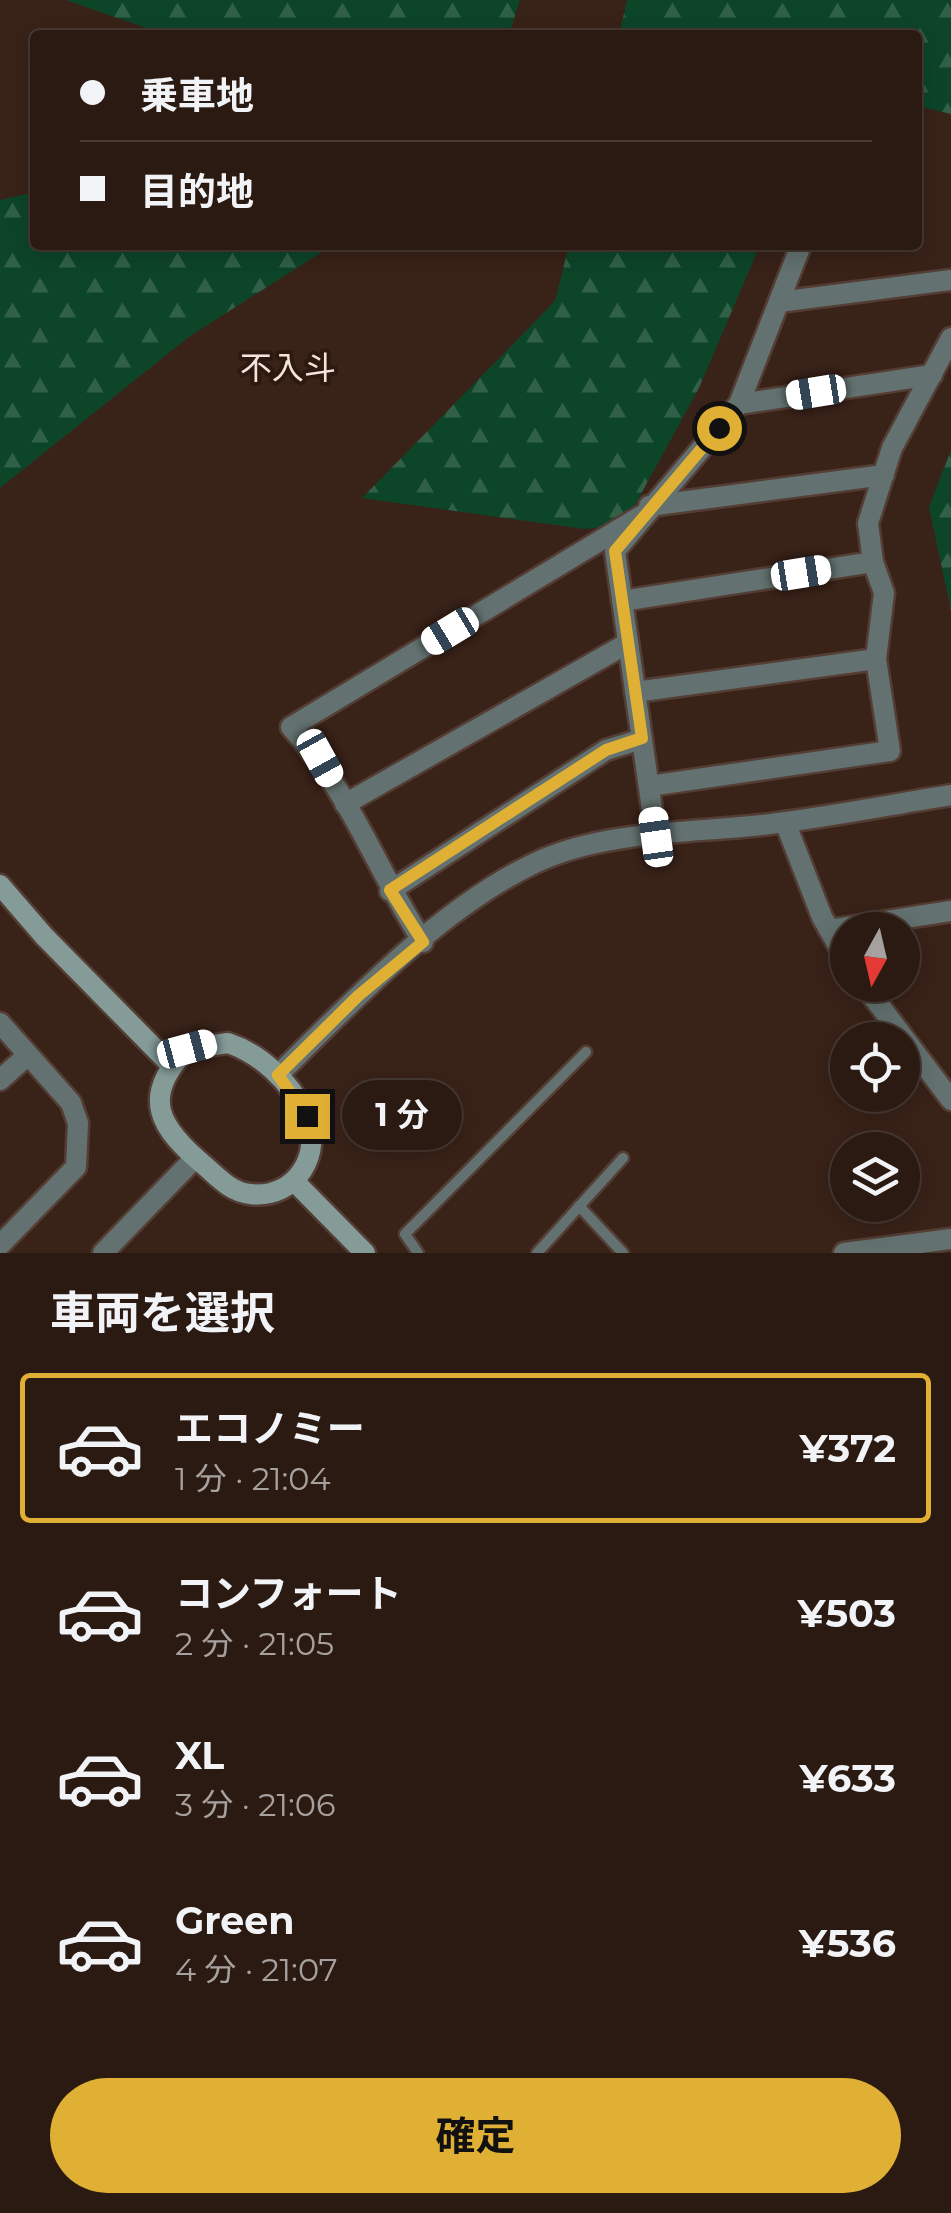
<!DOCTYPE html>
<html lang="ja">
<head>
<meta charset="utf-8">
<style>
  :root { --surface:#2b1a12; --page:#33231b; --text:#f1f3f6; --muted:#a6a19f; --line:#473832; --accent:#e0b034 }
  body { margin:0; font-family:Montserrat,"Noto Sans JP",sans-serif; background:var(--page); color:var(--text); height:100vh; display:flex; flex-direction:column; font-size:38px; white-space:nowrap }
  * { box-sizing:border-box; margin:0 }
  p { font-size:32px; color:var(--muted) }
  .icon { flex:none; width:55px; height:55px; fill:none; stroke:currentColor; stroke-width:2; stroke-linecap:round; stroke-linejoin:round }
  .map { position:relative; height:1253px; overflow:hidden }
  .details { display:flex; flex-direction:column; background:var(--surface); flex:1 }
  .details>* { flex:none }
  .top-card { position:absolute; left:30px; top:30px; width:892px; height:220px; border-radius:10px; box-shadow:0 5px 25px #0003,0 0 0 2px var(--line); display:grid; align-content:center; height:220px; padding:0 50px; background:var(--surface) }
  .needle { width:65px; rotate:188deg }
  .controls { position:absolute; left:830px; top:912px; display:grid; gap:20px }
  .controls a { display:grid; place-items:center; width:90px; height:90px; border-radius:50%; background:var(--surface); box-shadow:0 5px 25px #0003,0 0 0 2px var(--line); font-size:50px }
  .end { position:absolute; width:45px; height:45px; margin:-22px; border:12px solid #e0b034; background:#111; box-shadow:0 0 0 5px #111 }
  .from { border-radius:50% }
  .bubble { position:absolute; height:70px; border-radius:35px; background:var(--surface); box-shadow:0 5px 25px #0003,0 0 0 2px var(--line); font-size:32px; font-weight:700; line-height:70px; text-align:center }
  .car { position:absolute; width:30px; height:60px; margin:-30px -15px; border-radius:12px; box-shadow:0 0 8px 2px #0007; background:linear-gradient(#fff 24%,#345 0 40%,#fff 0 76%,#345 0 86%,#fff 0) }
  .top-card b { display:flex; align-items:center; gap:35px; height:95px; font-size:38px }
  .top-card b+b { border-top:2px solid var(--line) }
  .top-card i { width:25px; height:25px; background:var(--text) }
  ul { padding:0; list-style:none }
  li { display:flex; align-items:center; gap:30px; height:150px; margin:0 20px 15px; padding:0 30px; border:5px solid transparent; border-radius:10px }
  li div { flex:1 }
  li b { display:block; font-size:38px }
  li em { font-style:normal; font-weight:700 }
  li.active { border-color:var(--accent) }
  li>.icon { width:90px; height:90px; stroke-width:1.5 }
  h2 { padding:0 50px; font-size:45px; line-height:120px }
  .action { display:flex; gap:20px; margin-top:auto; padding:20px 50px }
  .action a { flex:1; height:115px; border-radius:60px; background:var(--accent); color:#111; font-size:40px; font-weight:700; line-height:115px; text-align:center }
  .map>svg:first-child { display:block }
</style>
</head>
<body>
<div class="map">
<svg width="951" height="1253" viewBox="0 0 951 1253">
  <defs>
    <pattern id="forest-firs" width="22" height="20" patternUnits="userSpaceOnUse" patternTransform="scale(2.5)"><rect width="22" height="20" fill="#0d4529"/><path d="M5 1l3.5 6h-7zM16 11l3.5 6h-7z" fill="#316048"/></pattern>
  </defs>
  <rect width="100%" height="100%" fill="#392218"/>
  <!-- forest -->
  <g fill="url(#forest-firs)">
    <polygon points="66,0 520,0 509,35 166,35"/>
    <polygon points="627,0 951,0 951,114 918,106 918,35 619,35"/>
    <polygon points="35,192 35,245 333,245 190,336 0,488 0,200"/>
    <polygon points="569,245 760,245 699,388 624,525 584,529 362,498 555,301"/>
    <polygon points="951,450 951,611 929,507"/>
  </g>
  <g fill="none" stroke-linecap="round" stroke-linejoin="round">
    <defs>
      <g id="lane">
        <polyline points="579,1206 623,1253"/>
        <polyline points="418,1253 405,1234 586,1052"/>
        <polyline points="537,1253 623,1158"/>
      </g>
      <g id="street">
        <polyline points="779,302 951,280"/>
        <polyline points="739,404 932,375"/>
        <polyline points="649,506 884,475"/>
        <polyline points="622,601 873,562"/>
        <polyline points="635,692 876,659"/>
        <polyline points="649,786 890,751 876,659 884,593 873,562 868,523 892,448 951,338"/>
        <polyline points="345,804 628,643"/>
        <polyline points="785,822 822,917 848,963"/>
        <polyline points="656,837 615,551 739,404 801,245"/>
        <polyline points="390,891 606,750 642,739"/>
        <polyline points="829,930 951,911"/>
        <path d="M423,942C378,872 348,789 291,727L641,516"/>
        <polyline points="864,985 951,1100"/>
        <polyline points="0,1023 71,1103 78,1123 76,1167 0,1245"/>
        <path d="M278,1075C353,1001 441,907 537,862C604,831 689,833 762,825C825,818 888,805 951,795"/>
        <polyline points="0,1080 28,1055"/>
        <polyline points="103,1253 195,1158"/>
        <polyline points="844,1253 951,1239"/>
      </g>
      <g id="secondary">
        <polyline points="0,885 44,936 171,1065"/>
        <path d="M228,1043C261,1054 290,1082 305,1113C325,1152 296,1200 250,1194C231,1192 219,1178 205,1166C159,1128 140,1097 187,1049Z"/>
        <polyline points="294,1181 365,1253"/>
      </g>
    </defs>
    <!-- lane casing -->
    <use href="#lane" stroke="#533d34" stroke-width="15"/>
    <!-- street casing -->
    <use href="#street" stroke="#533d34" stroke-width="25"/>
    <!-- secondary casing -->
    <use href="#secondary" stroke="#533d34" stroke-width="25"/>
    <!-- lane -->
    <use href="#lane" stroke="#637270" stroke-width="10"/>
    <!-- street -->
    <use href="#street" stroke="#637270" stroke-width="20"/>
    <!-- secondary -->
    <use href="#secondary" stroke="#849b98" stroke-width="20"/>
  </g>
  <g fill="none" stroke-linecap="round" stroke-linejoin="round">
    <!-- route -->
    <polyline stroke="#e0b034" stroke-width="12" points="307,1116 278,1075 358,996 423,942 390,890 606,750 642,738 615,551 719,428"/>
  </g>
  <g text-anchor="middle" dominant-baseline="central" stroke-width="8" stroke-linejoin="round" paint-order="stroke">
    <!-- quarter labels -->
    <g font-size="32" fill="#f4e4de" stroke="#2e190f">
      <text x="288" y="367">不入斗</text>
    </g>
  </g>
</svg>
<div class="controls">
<a><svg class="needle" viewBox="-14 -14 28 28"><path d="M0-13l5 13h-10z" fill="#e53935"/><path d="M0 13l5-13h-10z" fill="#a6a19f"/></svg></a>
<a><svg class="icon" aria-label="locate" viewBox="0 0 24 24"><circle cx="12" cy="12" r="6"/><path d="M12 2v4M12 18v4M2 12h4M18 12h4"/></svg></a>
<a><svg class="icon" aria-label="layers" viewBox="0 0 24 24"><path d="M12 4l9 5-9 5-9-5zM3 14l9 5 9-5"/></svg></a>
</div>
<i class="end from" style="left:719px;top:428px"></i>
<i class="end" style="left:307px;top:1116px"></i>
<div class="bubble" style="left:342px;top:1080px;width:120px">1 分</div>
<i class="car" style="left:816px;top:392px;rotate:261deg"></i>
<i class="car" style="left:801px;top:573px;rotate:81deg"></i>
<i class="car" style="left:450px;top:631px;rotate:239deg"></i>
<i class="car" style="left:320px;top:758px;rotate:151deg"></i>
<i class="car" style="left:656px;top:837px;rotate:352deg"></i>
<i class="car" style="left:187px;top:1049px;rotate:75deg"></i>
<div class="top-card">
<b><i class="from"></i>乗車地</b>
<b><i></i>目的地</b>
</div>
</div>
<section class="details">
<h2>車両を選択</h2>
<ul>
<li class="active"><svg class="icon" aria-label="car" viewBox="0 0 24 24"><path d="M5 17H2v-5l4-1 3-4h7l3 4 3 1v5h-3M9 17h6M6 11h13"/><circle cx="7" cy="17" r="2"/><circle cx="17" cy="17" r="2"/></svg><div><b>エコノミー</b><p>1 分 · 21:04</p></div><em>¥372</em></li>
<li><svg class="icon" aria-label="car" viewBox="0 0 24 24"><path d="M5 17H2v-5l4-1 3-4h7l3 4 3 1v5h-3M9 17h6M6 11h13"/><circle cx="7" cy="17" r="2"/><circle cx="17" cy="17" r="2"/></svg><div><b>コンフォート</b><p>2 分 · 21:05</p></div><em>¥503</em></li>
<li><svg class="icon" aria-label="car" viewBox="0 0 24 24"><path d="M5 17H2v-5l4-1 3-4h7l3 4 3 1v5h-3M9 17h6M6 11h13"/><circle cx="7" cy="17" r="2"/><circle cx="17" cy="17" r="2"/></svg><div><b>XL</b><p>3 分 · 21:06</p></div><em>¥633</em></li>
<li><svg class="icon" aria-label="car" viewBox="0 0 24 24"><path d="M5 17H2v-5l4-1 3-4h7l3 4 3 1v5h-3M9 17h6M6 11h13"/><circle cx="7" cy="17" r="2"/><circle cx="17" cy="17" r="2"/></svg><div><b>Green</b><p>4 分 · 21:07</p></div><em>¥536</em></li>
</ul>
<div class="action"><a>確定</a></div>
</section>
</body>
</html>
